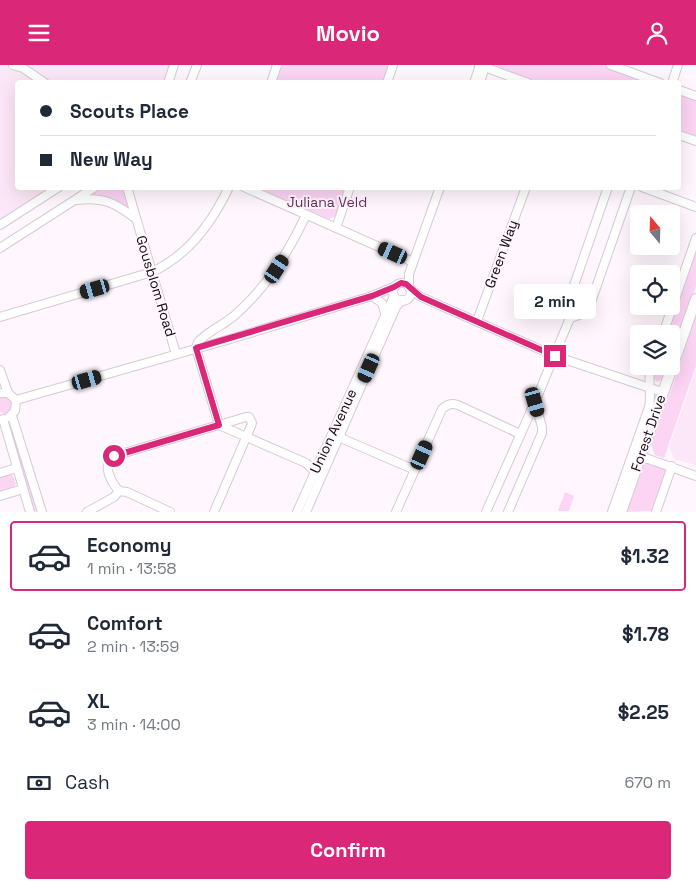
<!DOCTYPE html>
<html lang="en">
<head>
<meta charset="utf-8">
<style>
  :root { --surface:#fff; --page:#f2f2f3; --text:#1f2937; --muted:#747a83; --line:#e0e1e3; --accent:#db2777 }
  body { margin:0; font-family:"Space Grotesk",sans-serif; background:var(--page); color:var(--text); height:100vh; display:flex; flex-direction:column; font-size:19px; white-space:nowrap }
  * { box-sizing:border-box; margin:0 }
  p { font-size:16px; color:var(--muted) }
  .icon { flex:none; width:28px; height:28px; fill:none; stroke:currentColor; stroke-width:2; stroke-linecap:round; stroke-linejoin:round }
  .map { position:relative; height:447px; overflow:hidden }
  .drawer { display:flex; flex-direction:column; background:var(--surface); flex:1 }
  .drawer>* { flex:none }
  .banner { position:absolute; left:15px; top:15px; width:666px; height:110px; border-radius:5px; box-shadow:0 5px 20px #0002; display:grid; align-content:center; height:110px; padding:0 25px; background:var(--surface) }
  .needle { width:32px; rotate:341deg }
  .buttons { position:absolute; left:630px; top:140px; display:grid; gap:10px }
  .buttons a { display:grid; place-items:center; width:50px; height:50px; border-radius:5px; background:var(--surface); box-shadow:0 5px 20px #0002; font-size:25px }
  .end { position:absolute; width:22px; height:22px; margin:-11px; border:6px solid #db2777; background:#fff; box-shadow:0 0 0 2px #fff }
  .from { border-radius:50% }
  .bubble { position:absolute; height:35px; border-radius:5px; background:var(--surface); box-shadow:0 5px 20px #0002; font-size:16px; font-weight:700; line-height:35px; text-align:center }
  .car { position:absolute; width:15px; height:30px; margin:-15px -8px; border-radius:6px; box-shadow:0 0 4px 1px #0007; background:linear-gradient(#222 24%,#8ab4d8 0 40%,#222 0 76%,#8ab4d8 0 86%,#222 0) }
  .banner b { display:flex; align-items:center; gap:18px; height:48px; font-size:19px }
  .banner b+b { border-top:1px solid var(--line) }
  .banner i { width:12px; height:12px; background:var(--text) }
  ul { padding:9px 0 0; list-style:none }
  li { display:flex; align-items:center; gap:15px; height:70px; margin:0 10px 8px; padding:0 15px; border:2px solid transparent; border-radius:5px }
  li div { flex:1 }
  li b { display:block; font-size:19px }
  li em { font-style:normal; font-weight:700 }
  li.selected { border-color:var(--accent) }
  li>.icon { width:45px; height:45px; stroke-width:1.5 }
  .pay { display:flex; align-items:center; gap:12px; height:55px; padding:0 25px; font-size:19px }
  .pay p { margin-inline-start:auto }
  .primary-button { display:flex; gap:10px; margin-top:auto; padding:10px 25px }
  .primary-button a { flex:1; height:58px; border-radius:5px; background:var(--accent); color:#fff; font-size:20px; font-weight:700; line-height:58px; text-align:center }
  header { display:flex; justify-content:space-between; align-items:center; height:65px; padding:0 25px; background:var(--accent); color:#fff; font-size:22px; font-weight:700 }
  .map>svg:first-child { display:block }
</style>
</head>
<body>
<header><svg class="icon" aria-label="menu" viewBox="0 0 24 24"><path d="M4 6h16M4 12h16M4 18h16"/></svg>Movio<svg class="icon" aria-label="person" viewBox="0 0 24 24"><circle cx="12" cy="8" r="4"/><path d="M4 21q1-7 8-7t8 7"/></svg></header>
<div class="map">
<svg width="696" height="447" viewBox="0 0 696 447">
  <rect width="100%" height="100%" fill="#fff7fd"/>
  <!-- built -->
  <g fill="#fbe7f7">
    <polygon points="0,0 174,0 168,17 18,18 18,122 59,123 0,160"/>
    <polygon points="696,304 696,400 675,395 669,382"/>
  </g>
  <!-- green -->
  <g fill="#fcd4f4">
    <polygon points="282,0 390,0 384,17 276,18"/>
    <polygon points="495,0 605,0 655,17 536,17 499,5"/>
    <polygon points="679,27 696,34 696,71 679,65"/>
    <polygon points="98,123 124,123 128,141 125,141 111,134 90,129"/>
    <polygon points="254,123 348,123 339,150 329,154"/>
    <polygon points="696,187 696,221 671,291 671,269 666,269"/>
    <polygon points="696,250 696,301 664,393 655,390 651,379 671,325"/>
    <polygon points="654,301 668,301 661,315 657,317 652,312"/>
    <polygon points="2,330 13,336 14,339 6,350 0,347 0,331"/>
    <polygon points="10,361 12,361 39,446 33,446 8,362"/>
    <path d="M645,398C652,397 662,400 667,406L653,446L625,447L642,399Z"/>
    <polygon points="0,409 10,409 13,411 16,419 12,425 0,429"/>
    <polygon points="565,427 574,431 569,446 558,446"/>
  </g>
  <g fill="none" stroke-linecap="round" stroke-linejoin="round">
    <defs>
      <g id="minor">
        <polyline points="13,0 23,3 45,18"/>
        <polyline points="479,0 528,18"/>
        <polyline points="611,0 660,18"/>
        <polyline points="168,18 174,0"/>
        <polyline points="190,18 197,0"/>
        <polyline points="271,18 277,0"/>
        <polyline points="387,18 393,0"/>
        <polyline points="474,18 480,0"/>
        <polyline points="480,18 485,0"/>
        <polyline points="672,18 678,0"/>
        <polyline points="679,25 696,31"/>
        <polyline points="679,70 696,76"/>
        <polyline points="127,122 176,289"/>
        <polyline points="244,122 413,197"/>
        <polyline points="642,122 696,142"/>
        <path d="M77,135C104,132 115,138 135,153"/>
        <polyline points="0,160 59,122"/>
        <polyline points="336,163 350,122"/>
        <polyline points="0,183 95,122"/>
        <circle cx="402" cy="227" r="9"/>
        <polyline points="409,222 409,209 440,122"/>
        <polyline points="410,224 421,232 555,291 662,327"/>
        <polyline points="372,231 382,238 386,251"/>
        <path d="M0,252L152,207C189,190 212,158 229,122"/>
        <polyline points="570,253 579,250 590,240 631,122"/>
        <polyline points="477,256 526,122"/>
        <polyline points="663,269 696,173"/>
        <polyline points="0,305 8,328"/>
        <polyline points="0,328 8,328 16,335 15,346 9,352"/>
        <polyline points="16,335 227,275 372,231 394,222"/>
        <polyline points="12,351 42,447"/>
        <polyline points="3,354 30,447"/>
        <path d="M219,360L196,283L198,277C208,266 224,260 235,250C267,222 288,188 306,150"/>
        <polyline points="219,360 306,398 317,409"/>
        <polyline points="338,367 343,374 415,405"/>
        <polyline points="640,391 696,411"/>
        <polyline points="0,408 17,403"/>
        <polyline points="0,431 23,424"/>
        <polyline points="87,447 114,432 119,426"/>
        <path d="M170,447L127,427L119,426C111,417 101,399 114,391L246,352H249L252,358L251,361L214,447"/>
        <polyline points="297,447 394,231"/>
        <polyline points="306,447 396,242 402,235"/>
        <path d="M396,447L442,344C448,339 451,338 458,340L520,369"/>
        <polyline points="486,447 535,337 570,253 570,232 608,122"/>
        <polyline points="508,447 542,368 542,362 535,337"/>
        <path d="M612,447L649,342C652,328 647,315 651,301"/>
        <polyline points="656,447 672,401"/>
      </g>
      <polyline id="major" points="621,447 696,234"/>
    </defs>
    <!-- minor casing -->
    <use href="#minor" stroke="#d7cad4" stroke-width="10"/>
    <!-- major casing -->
    <use href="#major" stroke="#d7cad4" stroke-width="12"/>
    <!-- minor -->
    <use href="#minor" stroke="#fff" stroke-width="8"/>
    <!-- major -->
    <use href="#major" stroke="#fff" stroke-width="10"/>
  </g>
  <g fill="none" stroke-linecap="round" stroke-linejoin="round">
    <!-- route -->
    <polyline stroke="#db2777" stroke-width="6" points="114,391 219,360 196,283 372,231 394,222 401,218 406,219 421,232 555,291"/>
  </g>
  <g text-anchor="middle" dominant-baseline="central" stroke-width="4" stroke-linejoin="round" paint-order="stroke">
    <!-- park labels -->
    <g font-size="14" fill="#6b2e62" stroke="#fff7fd">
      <text x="327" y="137">Juliana Veld</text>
    </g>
    <!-- street labels -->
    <g font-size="14" fill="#100c0f" stroke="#fff7fd">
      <text transform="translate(501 189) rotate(-70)">Green Way</text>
      <text transform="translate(156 221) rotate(73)">Gousblom Road</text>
      <text transform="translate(333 366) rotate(-65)">Union Avenue</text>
      <text transform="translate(648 368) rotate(-71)">Forest Drive</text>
    </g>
  </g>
</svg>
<div class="buttons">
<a><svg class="needle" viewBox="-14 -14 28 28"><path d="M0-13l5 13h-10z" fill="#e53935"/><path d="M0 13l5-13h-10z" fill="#747a83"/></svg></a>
<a><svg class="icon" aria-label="locate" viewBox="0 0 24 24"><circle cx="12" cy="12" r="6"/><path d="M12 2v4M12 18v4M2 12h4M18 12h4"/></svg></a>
<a><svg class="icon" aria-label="layers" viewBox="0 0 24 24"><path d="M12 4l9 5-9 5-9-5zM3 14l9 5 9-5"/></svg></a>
</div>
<i class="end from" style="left:114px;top:391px"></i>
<i class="end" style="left:555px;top:291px"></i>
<div class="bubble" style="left:514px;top:219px;width:82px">2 min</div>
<i class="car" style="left:393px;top:188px;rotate:294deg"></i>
<i class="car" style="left:277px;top:204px;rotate:33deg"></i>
<i class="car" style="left:95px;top:224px;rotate:254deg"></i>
<i class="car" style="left:369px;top:303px;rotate:204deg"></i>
<i class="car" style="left:87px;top:315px;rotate:74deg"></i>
<i class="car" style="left:535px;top:337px;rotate:164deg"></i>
<i class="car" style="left:422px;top:390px;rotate:24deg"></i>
<div class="banner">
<b><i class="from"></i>Scouts Place</b>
<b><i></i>New Way</b>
</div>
</div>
<section class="drawer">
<ul>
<li class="selected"><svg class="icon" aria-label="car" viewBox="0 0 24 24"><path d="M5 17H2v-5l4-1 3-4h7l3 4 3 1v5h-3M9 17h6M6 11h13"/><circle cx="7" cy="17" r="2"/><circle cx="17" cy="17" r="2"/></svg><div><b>Economy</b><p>1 min · 13:58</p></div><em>$1.32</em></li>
<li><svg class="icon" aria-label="car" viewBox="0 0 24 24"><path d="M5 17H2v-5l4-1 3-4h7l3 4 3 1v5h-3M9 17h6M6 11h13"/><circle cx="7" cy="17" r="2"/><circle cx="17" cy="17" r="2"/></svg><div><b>Comfort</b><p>2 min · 13:59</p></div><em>$1.78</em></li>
<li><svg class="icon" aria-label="car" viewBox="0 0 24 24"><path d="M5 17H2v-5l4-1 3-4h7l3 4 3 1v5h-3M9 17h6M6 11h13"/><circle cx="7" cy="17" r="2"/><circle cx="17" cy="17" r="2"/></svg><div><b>XL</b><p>3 min · 14:00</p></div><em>$2.25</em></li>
</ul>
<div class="pay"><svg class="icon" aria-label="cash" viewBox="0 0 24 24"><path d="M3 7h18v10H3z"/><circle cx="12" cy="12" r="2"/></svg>Cash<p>670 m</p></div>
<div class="primary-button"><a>Confirm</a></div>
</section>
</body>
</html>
